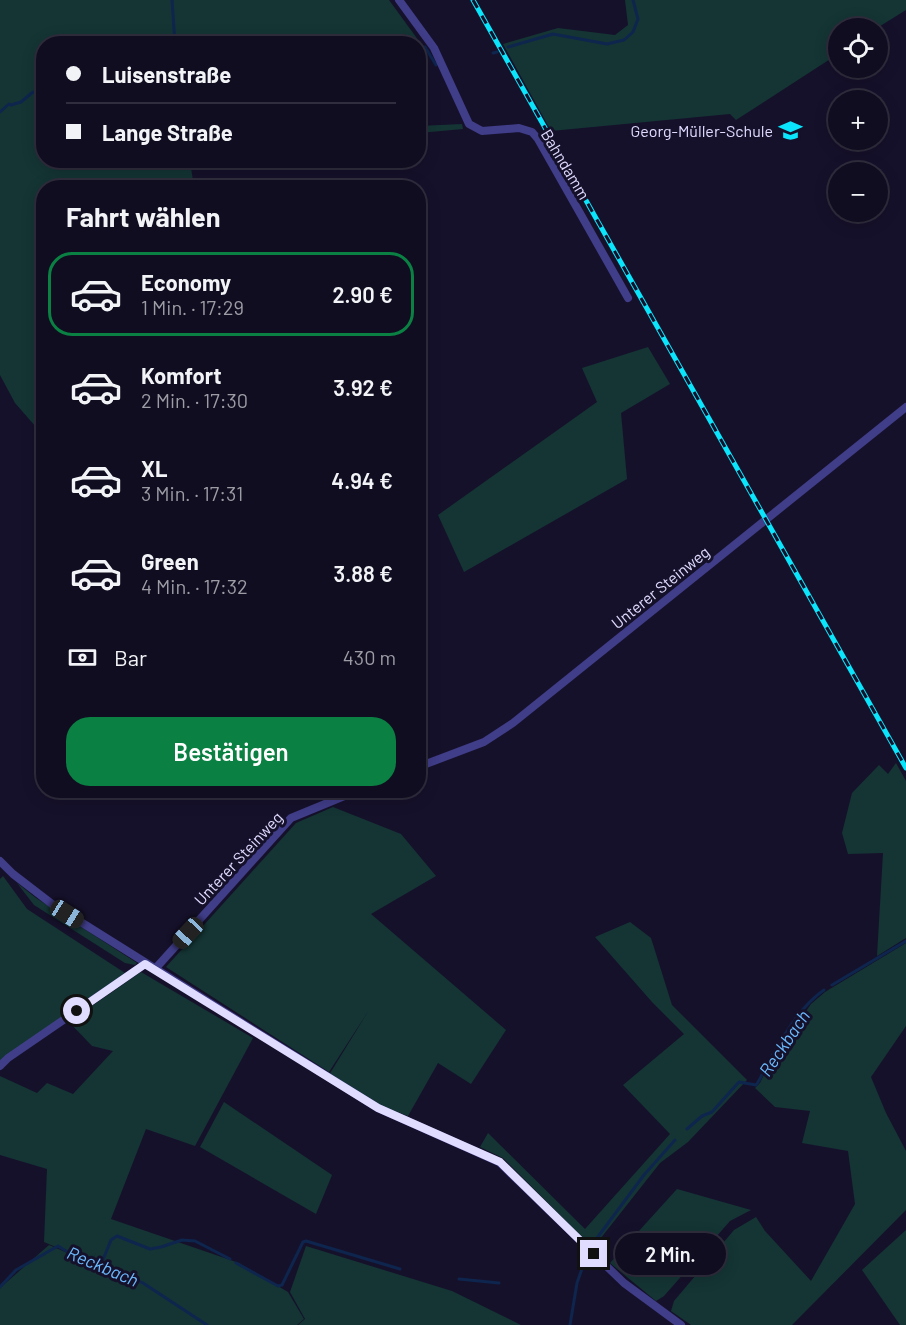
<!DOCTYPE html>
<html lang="de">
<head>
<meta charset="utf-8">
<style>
  :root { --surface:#100d20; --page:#191629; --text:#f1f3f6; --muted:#9c9ca5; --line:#302d3e; --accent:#0b8043 }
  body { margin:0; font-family:Barlow,sans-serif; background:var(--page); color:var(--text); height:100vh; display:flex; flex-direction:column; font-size:22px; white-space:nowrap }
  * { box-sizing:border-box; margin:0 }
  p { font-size:20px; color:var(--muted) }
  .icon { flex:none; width:33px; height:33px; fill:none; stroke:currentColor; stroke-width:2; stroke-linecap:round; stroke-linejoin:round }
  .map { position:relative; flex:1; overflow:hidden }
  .side { position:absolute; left:36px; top:180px; width:390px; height:618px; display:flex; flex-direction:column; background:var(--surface); border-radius:24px; box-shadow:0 3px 15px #0003,0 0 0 2px var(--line) }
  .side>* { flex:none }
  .guide { position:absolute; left:36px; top:36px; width:390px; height:132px; border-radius:24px; box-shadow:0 3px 15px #0003,0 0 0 2px var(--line); display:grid; align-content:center; height:132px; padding:0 30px; background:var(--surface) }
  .buttons { position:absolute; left:828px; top:18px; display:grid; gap:12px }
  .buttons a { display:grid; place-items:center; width:60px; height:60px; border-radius:50%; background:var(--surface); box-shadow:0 3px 15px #0003,0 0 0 2px var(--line); font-size:30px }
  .end { position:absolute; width:27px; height:27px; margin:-14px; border:8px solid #e0dcff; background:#111; box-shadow:0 0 0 3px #111 }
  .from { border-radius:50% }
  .bubble { position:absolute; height:42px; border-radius:21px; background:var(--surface); box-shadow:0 3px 15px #0003,0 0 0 2px var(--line); font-size:20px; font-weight:600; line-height:42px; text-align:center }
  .car { position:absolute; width:18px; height:36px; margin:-18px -9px; border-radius:8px; box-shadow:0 0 4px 2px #0007; background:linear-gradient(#222 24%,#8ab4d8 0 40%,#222 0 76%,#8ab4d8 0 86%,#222 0) }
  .guide b { display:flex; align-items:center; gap:21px; height:57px; font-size:22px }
  .guide b+b { border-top:2px solid var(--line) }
  .guide i { width:15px; height:15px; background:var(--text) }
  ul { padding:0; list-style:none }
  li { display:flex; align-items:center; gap:18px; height:84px; margin:0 12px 9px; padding:0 18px; border:3px solid transparent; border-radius:24px }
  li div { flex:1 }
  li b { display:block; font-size:22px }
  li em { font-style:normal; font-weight:600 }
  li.selected { border-color:var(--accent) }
  li>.icon { width:54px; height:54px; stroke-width:1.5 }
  h2 { padding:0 30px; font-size:27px; line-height:72px }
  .pay { display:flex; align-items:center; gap:15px; height:66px; padding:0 30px; font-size:22px }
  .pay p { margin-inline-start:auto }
  .button { display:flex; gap:12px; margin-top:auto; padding:12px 30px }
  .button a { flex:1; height:69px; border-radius:24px; background:var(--accent); color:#fff; font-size:24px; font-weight:600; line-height:69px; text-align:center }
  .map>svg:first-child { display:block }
</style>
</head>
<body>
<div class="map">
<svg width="906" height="1325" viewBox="0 0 906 1325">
  <rect width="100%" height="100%" fill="#16112b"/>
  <!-- green -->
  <g fill="#143534">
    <polygon points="0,0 389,0 424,48 419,49 418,44 44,44 44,160 190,161 194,187 44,188 43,435 15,403 0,375"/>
    <polygon points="625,0 906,0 906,10 877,28 838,28 838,54 736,120 730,114 551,131 503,44 558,28 615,35 628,25"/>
    <polygon points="462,124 463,129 419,133 419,126"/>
    <polygon points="648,347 670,384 621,413 627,479 464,572 438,515 597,402 582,368"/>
    <polygon points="896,763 906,781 906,938 877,956 883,853 848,854 842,833 852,793 879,765 888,774"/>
    <polygon points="333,807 401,834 436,876 371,914 506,1030 471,1084 438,1063 408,1116 382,1106 329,1075 369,1010 329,1072 166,967 296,823"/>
    <polygon points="3,876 27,909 125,973 0,1062 0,879"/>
    <polygon points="17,883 36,898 137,963 135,965 125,963 34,905"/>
    <polygon points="630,922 651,938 672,1005 747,1080 688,1142 660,1163 593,1248 503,1158 480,1147 488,1133 585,1229 670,1134 623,1085 684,1034 652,1002 595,937"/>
    <polygon points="906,943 906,1026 871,1077 886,1113 906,1151 906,1210 792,1325 691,1325 671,1311 674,1301 734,1230 756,1217 765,1231 811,1281 855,1204 848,1151 802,1143 810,1111 775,1107 755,1088 760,1083 767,1068 811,1004 825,992"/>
    <polygon points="141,972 253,1038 195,1146 146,1129 111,1219 239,1263 288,1292 304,1319 297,1325 0,1325 0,1288 49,1245 91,1263 96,1253 91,1262 44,1242 47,1169 0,1155 0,1076 37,1093 47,1083 73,1094 113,1051 92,1046 69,1022"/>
    <polygon points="224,1102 332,1175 316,1214 200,1147"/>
    <polygon points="677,1189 751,1210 730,1221 664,1296 656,1301 610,1263"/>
    <polygon points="906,1230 906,1325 900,1325 862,1270"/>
    <polygon points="306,1246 452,1291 521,1325 298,1325 305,1319 290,1292"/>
  </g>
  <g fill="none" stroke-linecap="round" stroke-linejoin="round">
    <!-- stream -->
    <g stroke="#0e254e" stroke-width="3">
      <polyline points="172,0 175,44"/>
      <polyline points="508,47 553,34 607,44 624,40 633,32 638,19 633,0"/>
      <polyline points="418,48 425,47 436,65"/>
      <polyline points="493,53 497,52"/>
      <polyline points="0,112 9,104 11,105 21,102 33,92 44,96"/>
      <polyline points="832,985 906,941"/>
      <path d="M687,1129L702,1116L712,1112L739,1082L756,1085C761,1079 763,1071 767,1064C782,1039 799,1007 824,990"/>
      <polyline points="594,1242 644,1175 675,1140"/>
      <polyline points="236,1263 278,1286 282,1285 303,1242 306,1241 400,1269"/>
      <polyline points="100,1267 111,1240 117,1236 150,1249 161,1247 182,1240 195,1241 230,1259"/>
      <polyline points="459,1279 499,1283"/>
      <polyline points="0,1287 16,1270 58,1246 79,1259 120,1277 125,1275 143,1283 207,1325"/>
      <polyline points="570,1325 577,1283 585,1260"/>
    </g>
    <!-- minor -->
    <g stroke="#403d89" stroke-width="8">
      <polyline points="399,0 434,48 469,124 482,131 519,128 532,132 538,139 628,298"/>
      <polyline points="418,767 484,742 513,723 906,407"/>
      <polyline points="0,861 13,874 52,904 378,1108 499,1162 624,1283 681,1325"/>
      <polyline points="155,969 291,818 359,790"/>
      <polyline points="0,1066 8,1058 145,964"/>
    </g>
    <defs>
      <polyline id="rail" points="473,0 906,768"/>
    </defs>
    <!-- rail casing -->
    <use href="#rail" stroke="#0ae5fc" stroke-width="5"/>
    <!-- rail -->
    <use href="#rail" stroke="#16112b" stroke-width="3" stroke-dasharray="9" stroke-linecap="butt"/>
  </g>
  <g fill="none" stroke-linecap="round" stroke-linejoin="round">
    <!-- route -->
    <polyline stroke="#e0dcff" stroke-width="8" points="77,1011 145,964 378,1108 500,1162 594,1254"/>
  </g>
  <!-- icons -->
  <defs>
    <symbol id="school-bare" viewBox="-9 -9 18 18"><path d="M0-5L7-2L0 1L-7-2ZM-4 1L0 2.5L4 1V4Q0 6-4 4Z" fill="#0ae5fc" stroke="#16112b" stroke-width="2.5" paint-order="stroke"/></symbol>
  </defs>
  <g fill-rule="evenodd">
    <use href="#school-bare" x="774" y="114" width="33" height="33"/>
  </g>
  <g text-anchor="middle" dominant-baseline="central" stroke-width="6" stroke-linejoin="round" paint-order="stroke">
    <!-- poi labels -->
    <g font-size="16" fill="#e0dcff" stroke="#16112b" text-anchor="end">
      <text x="773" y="130">Georg-Müller-Schule</text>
    </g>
    <!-- street labels -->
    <g font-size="16" fill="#e0dcff" stroke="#16112b">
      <text transform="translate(566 164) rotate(59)">Bahndamm</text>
      <text transform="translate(660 587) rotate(-39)">Unterer Steinweg</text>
      <text transform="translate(238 858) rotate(-47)">Unterer Steinweg</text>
    </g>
    <!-- water labels -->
    <g font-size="18" font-style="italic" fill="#6bbafd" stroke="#16112b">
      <text transform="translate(784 1043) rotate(-56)">Reckbach</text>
      <text transform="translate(103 1266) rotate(23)">Reckbach</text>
    </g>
  </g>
</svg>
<div class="buttons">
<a><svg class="icon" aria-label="locate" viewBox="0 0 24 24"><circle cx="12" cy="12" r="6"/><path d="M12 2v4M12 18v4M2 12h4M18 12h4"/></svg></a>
<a>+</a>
<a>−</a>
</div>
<i class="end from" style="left:77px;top:1011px"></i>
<i class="end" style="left:594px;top:1254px"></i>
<div class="bubble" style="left:615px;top:1233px;width:111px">2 Min.</div>
<i class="car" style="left:67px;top:914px;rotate:122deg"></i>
<i class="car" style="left:188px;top:933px;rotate:223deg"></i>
<div class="guide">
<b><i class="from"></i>Luisenstraße</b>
<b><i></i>Lange Straße</b>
</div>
<section class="side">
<h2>Fahrt wählen</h2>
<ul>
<li class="selected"><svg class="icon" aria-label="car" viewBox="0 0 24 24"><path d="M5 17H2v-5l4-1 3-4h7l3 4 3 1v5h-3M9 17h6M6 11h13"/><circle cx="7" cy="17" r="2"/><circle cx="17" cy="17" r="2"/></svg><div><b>Economy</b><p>1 Min. · 17:29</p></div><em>2.90 €</em></li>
<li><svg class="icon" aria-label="car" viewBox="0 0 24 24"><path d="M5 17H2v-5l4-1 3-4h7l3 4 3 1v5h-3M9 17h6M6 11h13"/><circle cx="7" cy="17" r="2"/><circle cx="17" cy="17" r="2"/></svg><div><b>Komfort</b><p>2 Min. · 17:30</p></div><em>3.92 €</em></li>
<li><svg class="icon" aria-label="car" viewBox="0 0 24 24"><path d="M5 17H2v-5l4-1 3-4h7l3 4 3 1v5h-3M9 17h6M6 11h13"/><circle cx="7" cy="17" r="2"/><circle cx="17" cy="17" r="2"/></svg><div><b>XL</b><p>3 Min. · 17:31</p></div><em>4.94 €</em></li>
<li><svg class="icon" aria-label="car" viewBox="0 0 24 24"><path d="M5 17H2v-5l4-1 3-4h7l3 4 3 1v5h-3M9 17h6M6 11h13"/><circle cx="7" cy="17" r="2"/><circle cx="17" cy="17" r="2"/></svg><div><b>Green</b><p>4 Min. · 17:32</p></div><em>3.88 €</em></li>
</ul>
<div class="pay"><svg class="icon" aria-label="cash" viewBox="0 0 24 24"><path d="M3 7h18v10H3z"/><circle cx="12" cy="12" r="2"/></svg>Bar<p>430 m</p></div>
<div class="button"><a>Bestätigen</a></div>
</section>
</div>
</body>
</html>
